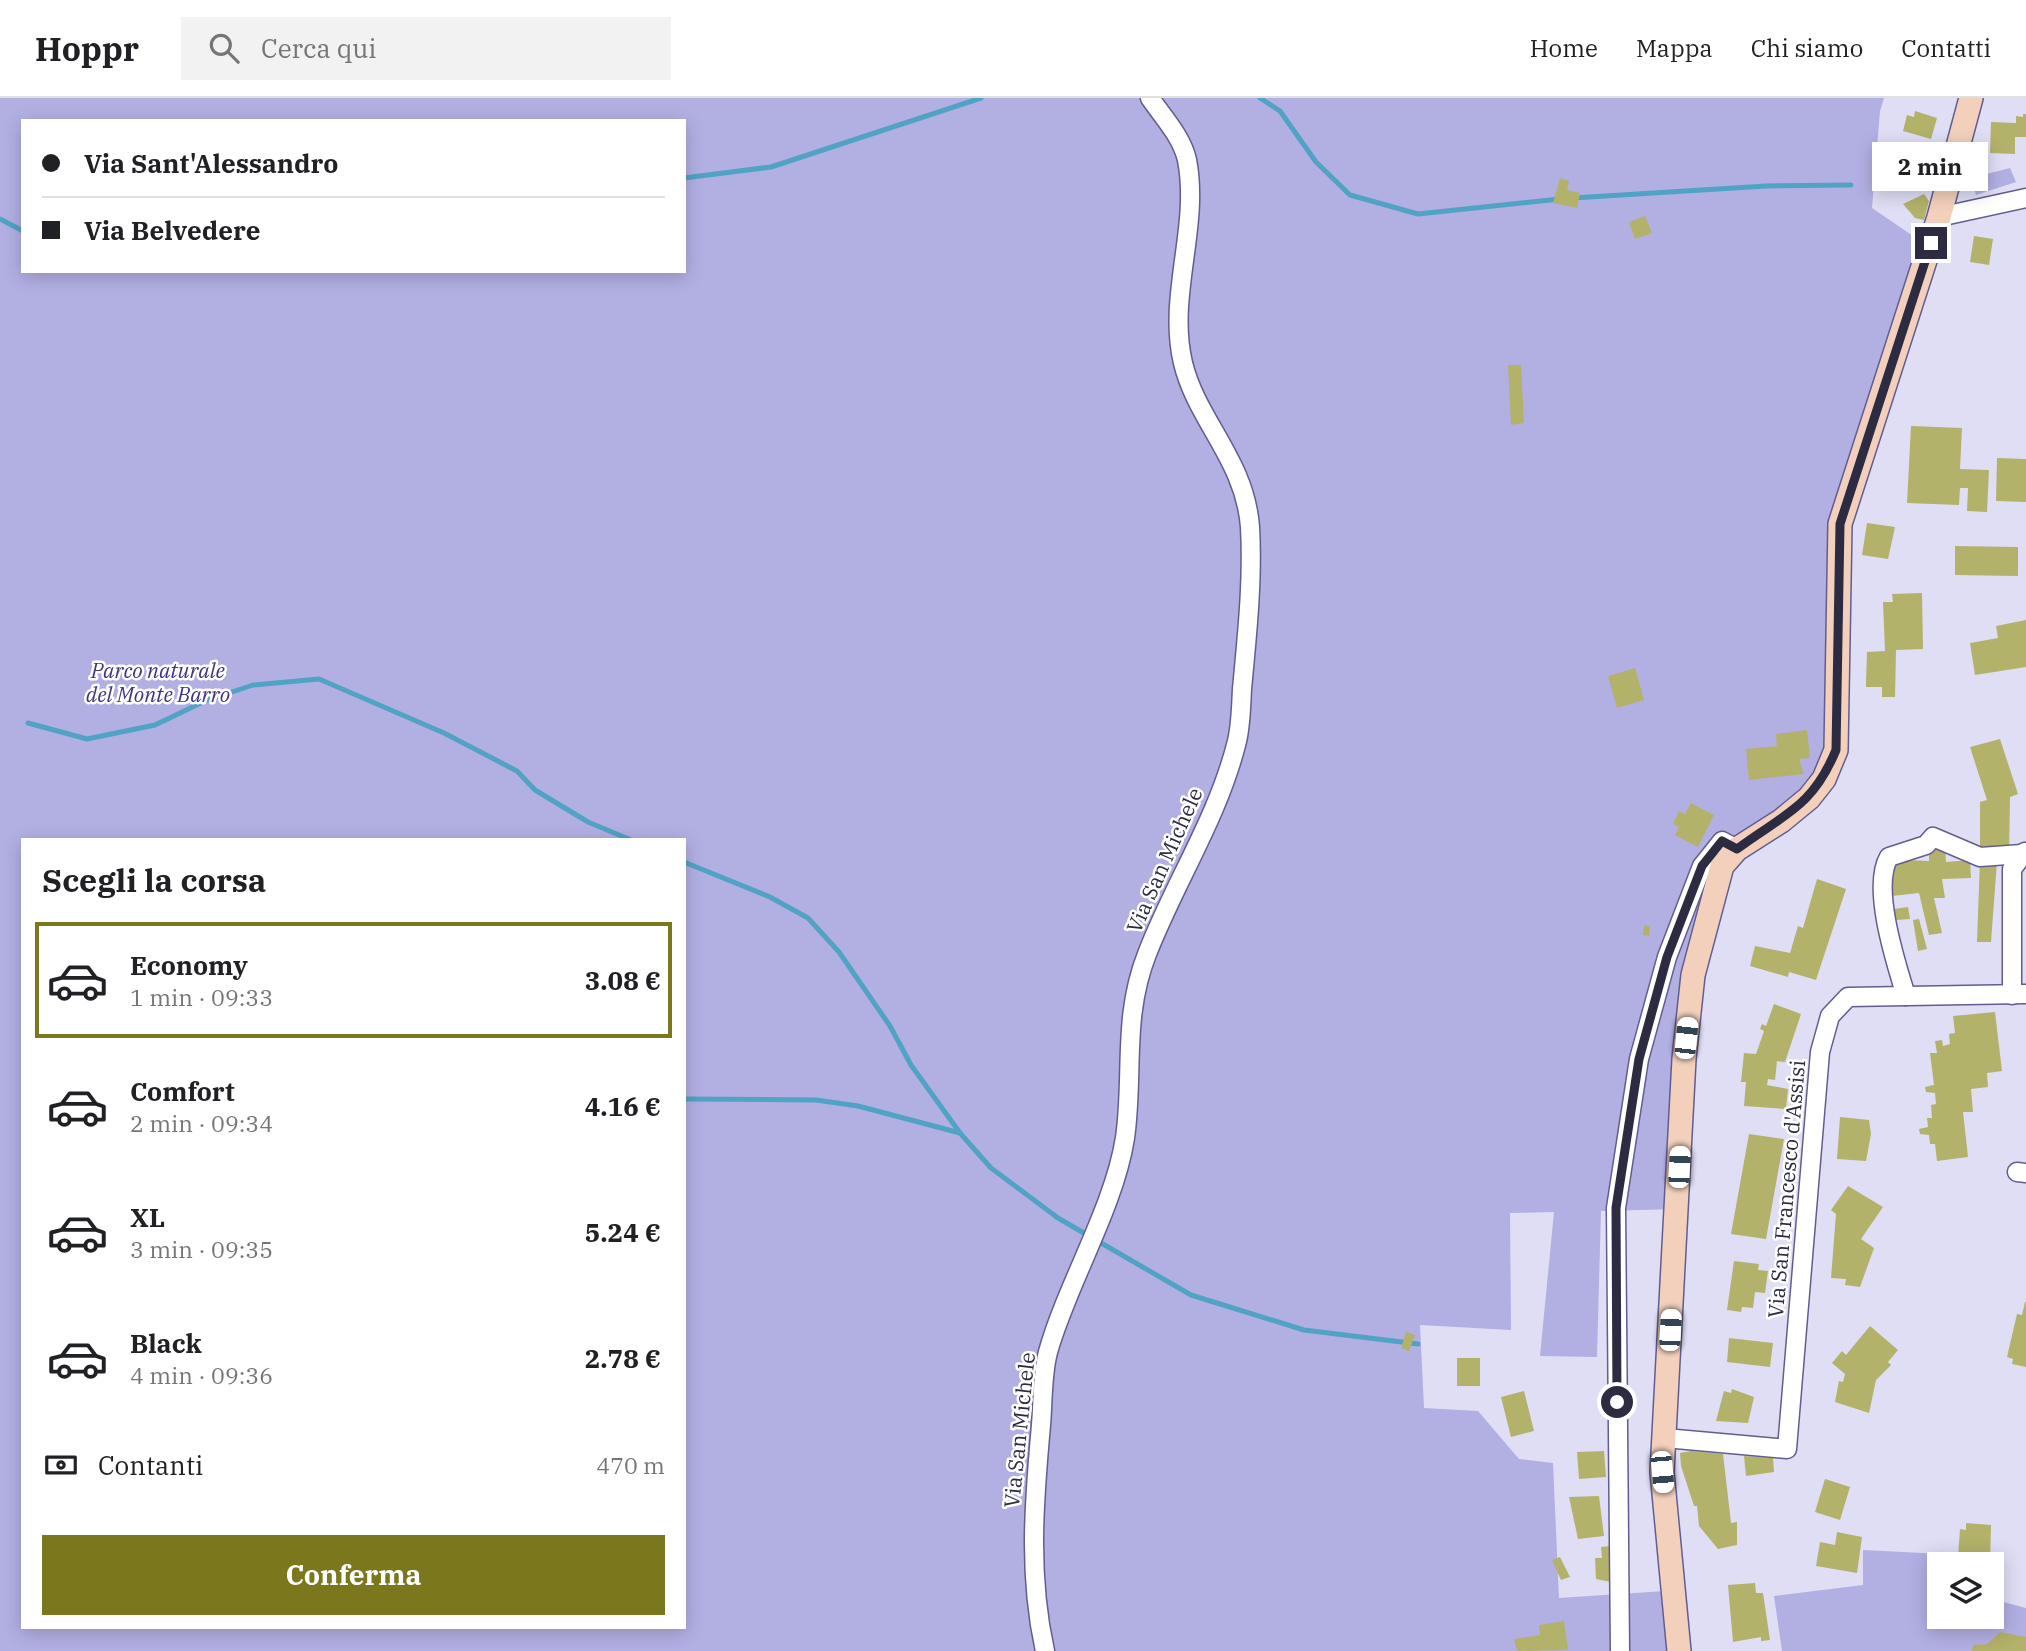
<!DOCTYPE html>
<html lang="it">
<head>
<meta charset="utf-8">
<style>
  :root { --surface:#fff; --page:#f2f2f2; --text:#202124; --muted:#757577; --line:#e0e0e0; --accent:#7b771d }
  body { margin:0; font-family:"IBM Plex Serif",serif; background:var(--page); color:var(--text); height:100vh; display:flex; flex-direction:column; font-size:26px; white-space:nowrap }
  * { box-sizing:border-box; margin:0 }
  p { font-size:23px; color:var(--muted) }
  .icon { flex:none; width:38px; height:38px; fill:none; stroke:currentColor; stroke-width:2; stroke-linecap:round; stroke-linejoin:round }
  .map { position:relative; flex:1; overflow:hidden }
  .sheet { position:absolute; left:21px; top:740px; width:665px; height:791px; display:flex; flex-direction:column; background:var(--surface); border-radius:0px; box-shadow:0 4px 18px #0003 }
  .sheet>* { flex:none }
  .hud { position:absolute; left:21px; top:21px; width:665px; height:154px; border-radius:0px; box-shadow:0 4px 18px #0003; display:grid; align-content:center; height:154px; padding:0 21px; background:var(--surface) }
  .tools { position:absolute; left:1927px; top:1454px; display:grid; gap:14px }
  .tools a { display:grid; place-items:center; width:77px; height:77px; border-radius:0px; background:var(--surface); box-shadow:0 4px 18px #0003; font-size:35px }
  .end { position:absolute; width:32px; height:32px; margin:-16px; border:9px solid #2c2b41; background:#fff; box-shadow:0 0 0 4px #fff }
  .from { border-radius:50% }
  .bubble { position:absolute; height:49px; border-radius:0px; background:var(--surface); box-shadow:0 4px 18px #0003; font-size:23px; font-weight:700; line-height:49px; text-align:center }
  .car { position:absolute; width:21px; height:42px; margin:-21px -10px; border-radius:9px; box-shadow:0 0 5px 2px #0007; background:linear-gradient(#fff 24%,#345 0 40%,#fff 0 76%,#345 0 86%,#fff 0) }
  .hud b { display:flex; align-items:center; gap:24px; height:66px; font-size:26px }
  .hud b+b { border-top:2px solid var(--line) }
  .hud i { width:18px; height:18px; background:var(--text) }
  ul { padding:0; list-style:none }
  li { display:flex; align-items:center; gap:21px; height:116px; margin:0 14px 10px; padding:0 7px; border:4px solid transparent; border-radius:0px }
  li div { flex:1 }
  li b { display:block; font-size:26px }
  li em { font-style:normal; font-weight:700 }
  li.active { border-color:var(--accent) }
  li>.icon { width:63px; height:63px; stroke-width:1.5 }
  h2 { padding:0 21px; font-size:32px; line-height:84px }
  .pay { display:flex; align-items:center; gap:18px; height:77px; padding:0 21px; font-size:26px }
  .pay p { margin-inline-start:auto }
  .action { display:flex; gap:14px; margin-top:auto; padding:14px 21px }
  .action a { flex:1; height:80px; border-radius:0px; background:var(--accent); color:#fff; font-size:28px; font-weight:700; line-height:80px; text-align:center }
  header { display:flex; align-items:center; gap:42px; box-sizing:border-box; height:98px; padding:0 35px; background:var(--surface); border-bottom:2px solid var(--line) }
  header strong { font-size:33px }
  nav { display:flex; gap:38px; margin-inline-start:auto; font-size:24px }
  .search { width:490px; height:63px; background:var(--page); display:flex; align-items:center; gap:18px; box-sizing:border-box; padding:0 24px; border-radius:0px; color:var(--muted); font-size:26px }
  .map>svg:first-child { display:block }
</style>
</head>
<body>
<header>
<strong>Hoppr</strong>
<div class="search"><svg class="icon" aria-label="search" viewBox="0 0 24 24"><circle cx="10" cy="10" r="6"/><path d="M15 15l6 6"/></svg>Cerca qui</div>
<nav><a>Home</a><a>Mappa</a><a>Chi siamo</a><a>Contatti</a></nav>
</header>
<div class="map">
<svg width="2026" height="1553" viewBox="0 0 2026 1553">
  <rect width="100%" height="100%" fill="#dfdef5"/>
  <!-- green -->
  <g fill="#b2afe3" fill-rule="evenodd">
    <path d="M0,0H1884L1880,13L1872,110L1916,140L1900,216L1866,319L1849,443L1831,680L1743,758L1725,785L1703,842L1678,1111L1601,1113L1597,1259L1540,1258L1554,1114L1510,1115L1511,1232L1420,1227L1424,1310L1478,1313L1519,1361L1553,1365L1559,1500L1665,1493L1670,1553H0ZM23,23H684V173H23ZM23,742H684V1530H23Z"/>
    <polygon points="2010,70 2016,84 1976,97 1971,80"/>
    <polygon points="1863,1452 1943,1456 1942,1466 1939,1466 1939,1519 1992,1519 1992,1501 2026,1510 2026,1553 1782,1553 1774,1498 1863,1487"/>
  </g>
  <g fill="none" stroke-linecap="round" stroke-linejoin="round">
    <!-- stream -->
    <g stroke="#51a3c4" stroke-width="5">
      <polyline points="1260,0 1280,13 1316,64 1350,97 1418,116 1560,101"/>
      <polyline points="684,80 771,69 981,0"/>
      <polyline points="1573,100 1766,88 1851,87"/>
      <polyline points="0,121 23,133"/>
      <polyline points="28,625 87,641 155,627 205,603 253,587 319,581 444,635 517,673 535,692 588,724 631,742"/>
      <polyline points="684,764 770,799 808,820 839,854 890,928 911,967 960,1035 991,1070 1058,1120 1191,1197 1304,1232 1418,1246"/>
      <polyline points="684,1001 816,1002 858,1008 960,1035"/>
    </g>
  </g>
  <!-- building -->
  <g fill="#b3b26a">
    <polygon points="1915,13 1937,20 1931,41 1903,33 1907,17 1914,19"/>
    <polygon points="2023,16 2026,16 2026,39 2015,39 2015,56 1990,55 1991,24 2016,25 2016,18 2023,19"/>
    <polygon points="1907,62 1936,68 1933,84 1892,83 1893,64"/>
    <polygon points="1560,80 1569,83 1567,92 1580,95 1577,110 1553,105"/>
    <polygon points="1924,96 1929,103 1924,122 1915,120 1903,106"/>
    <polygon points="1645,118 1652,135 1635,141 1629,124"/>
    <polygon points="1974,138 1993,141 1989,167 1970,164"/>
    <polygon points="1508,267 1521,267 1524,325 1511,327"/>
    <polygon points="1911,328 1962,330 1960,371 1989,372 1987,414 1967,413 1968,390 1960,390 1959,407 1907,405"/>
    <polygon points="1997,360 2026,361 2026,404 1996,403"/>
    <polygon points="1867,425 1895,429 1888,461 1862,457"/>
    <polygon points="1955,448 2018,449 2018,478 1955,477"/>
    <polygon points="1922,495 1923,551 1896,552 1895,599 1882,599 1882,589 1866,589 1866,585 1867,554 1885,553 1883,504 1893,504 1892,496"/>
    <polygon points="2026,522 2026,569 1975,577 1970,545 1998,540 1996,528"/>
    <polygon points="1635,570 1644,602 1617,610 1608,578"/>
    <polygon points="1807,632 1810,660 1799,661 1804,676 1749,682 1746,651 1777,648 1776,636"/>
    <polygon points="2000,641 2018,696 2010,699 2009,757 1980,756 1980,704 1987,702 1970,649"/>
    <polygon points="1691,705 1714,717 1698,749 1675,737 1679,729 1673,726 1679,713 1685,716"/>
    <polygon points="1945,750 1946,764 1970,762 1971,780 1942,781 1945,800 1934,800 1942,835 1929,837 1919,795 1892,798 1891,767 1906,762 1929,763 1929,751"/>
    <polygon points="1980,762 1997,763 1991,844 1977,844"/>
    <polygon points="1817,781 1846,791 1816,882 1789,874 1788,879 1750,868 1755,848 1790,855 1798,828 1803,830"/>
    <polygon points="1908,809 1910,821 1896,822 1894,811"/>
    <polygon points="1919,821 1927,851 1918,853 1913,822"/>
    <polygon points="1644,827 1650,828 1649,838 1643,837"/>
    <polygon points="1774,906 1801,916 1785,964 1777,963 1775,982 1768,981 1767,987 1788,991 1786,1011 1744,1008 1746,984 1741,984 1744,955 1756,956 1764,933 1760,931 1762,926 1766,928"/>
    <polygon points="1995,914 2002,973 1987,975 1988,989 1971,991 1973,1014 1963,1014 1968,1059 1937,1063 1935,1046 1930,1046 1929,1037 1920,1036 1919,1031 1928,1029 1927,1020 1932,1020 1931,1007 1936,1006 1935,995 1926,994 1925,989 1934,987 1930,955 1937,955 1935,943 1942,942 1943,948 1950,946 1949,936 1955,935 1953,918"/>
    <polygon points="1840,1019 1869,1022 1871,1036 1866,1063 1837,1061"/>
    <polygon points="1749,1036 1784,1041 1766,1141 1731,1136"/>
    <polygon points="1848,1088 1883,1109 1861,1141 1874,1150 1860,1189 1845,1187 1846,1181 1831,1180 1836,1116 1831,1112"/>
    <polygon points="1734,1163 1759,1166 1758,1172 1768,1173 1765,1195 1755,1194 1753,1210 1742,1209 1741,1214 1727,1212"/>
    <polygon points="2025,1204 2026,1204 2026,1269 2012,1266 2013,1261 2007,1259 2017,1216 2022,1217"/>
    <polygon points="1870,1228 1898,1252 1888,1264 1891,1267 1876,1282 1869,1315 1835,1304 1839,1283 1843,1284 1845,1276 1832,1265 1842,1253 1846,1257"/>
    <polygon points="1406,1234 1415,1237 1409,1253 1401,1250"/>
    <polygon points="1729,1240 1773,1245 1770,1269 1727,1264"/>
    <rect x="1457" y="1260" width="23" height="28"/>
    <polygon points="1732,1291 1754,1299 1748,1325 1716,1323 1724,1293 1731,1295"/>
    <polygon points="1524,1293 1534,1333 1511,1339 1501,1299"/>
    <polygon points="1604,1353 1606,1379 1579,1381 1577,1354"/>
    <polygon points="1691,1353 1723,1356 1731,1425 1737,1424 1737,1447 1718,1451 1699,1428 1697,1408 1694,1408 1681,1368 1680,1355"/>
    <polygon points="1744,1358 1773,1360 1774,1374 1746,1378"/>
    <polygon points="1825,1381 1850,1389 1840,1422 1815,1414"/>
    <polygon points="1599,1398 1604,1438 1578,1441 1569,1399"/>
    <polygon points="1966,1425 1991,1427 1990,1466 1964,1466 1958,1460 1960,1431 1966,1432"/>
    <polygon points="1837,1434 1862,1439 1857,1475 1816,1468 1820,1444 1835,1447"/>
    <polygon points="1610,1448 1611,1484 1596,1481 1595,1460 1602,1460 1601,1449"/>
    <polygon points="1560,1459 1570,1479 1561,1482 1552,1462"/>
    <polygon points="1755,1485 1756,1495 1763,1495 1770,1542 1761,1543 1761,1539 1733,1544 1728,1487"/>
    <polygon points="1564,1523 1568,1552 1518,1553 1516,1550 1514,1541 1540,1537 1539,1527"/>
    <polygon points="2000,1534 2026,1539 2026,1553 1972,1553 1973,1547 1987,1546"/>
  </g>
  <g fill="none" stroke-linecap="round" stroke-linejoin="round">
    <defs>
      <g id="street">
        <polyline points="1939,119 2026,100"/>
        <polyline points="2012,897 2012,771 2025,754"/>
        <path d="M1906,898C1896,865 1871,789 1889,759L1926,747L1933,739L1980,759L2022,756"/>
        <polyline points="2017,1074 2026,1075"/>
        <polyline points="1665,1340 1787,1351 1820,954 1830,918 1848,899 2026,896"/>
        <path d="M1045,1553C1028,1477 1034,1404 1041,1327C1043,1304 1042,1277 1048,1254C1067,1186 1114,1110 1125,1040C1134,977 1122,919 1147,856C1174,786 1217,721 1236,647C1241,630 1241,609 1242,591C1247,538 1253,482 1250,429C1245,362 1197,323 1183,265C1167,198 1200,129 1187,62C1182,39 1163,19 1150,0"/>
        <polyline points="1620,1553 1616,1110 1639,961 1667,859 1702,768 1722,743 1737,751"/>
      </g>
      <polyline id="secondary" points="1679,1553 1662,1374 1684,961 1693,877 1722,768 1737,751 1781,723 1809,700 1824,681 1836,652 1840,426 1939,119 1971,0"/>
    </defs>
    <!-- street casing -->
    <use href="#street" stroke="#625d90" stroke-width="21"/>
    <!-- secondary casing -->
    <use href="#secondary" stroke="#625d90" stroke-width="26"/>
    <!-- street -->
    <use href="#street" stroke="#fff" stroke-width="18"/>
    <!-- secondary -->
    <use href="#secondary" stroke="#f2d0bc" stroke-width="23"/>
  </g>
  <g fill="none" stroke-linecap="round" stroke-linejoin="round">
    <!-- route -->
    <path stroke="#2c2b41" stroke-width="9" d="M1617,1304L1616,1110L1639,961L1667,859L1702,768L1722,743L1737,751C1784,716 1812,710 1836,652L1840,426L1931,145"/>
  </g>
  <g text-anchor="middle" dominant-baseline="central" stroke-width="5" stroke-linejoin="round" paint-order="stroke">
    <!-- park labels -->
    <g font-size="21" font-style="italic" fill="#413480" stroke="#fff">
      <text x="158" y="572">Parco naturale<tspan x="158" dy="24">del Monte Barro</tspan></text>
    </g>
    <!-- street labels -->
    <g font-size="21" fill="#2c2b41" stroke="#fff">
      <text transform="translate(1164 762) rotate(-66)">Via San Michele</text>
      <text transform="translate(1786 1091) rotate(-85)">Via San Francesco d'Assisi</text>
      <text transform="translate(1019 1332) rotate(-84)">Via San Michele</text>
    </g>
  </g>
</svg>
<div class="tools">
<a><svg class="icon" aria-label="layers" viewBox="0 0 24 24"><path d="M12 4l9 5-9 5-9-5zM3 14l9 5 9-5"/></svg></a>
</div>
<i class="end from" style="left:1617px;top:1304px"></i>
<i class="end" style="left:1931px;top:145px"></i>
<div class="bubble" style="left:1872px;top:44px;width:116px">2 min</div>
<i class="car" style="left:1686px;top:940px;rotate:6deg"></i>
<i class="car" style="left:1679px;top:1069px;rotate:3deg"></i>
<i class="car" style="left:1670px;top:1232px;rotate:3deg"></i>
<i class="car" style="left:1662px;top:1374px;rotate:175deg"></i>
<div class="hud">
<b><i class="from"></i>Via Sant'Alessandro</b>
<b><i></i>Via Belvedere</b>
</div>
<section class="sheet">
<h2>Scegli la corsa</h2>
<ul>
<li class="active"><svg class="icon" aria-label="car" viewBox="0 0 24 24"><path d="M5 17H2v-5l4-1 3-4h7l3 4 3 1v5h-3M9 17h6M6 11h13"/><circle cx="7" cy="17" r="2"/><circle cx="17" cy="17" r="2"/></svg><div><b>Economy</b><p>1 min · 09:33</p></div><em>3.08 €</em></li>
<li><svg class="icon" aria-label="car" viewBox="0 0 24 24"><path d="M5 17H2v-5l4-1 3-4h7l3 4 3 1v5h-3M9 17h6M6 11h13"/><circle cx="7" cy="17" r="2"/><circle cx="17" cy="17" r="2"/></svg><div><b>Comfort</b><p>2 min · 09:34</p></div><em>4.16 €</em></li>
<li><svg class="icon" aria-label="car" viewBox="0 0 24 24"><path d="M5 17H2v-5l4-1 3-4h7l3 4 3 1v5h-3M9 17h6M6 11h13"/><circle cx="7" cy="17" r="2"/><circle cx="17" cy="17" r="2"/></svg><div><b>XL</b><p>3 min · 09:35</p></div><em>5.24 €</em></li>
<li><svg class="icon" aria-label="car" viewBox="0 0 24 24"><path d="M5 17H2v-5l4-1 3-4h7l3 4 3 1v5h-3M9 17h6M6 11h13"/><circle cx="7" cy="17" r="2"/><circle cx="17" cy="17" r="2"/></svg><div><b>Black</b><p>4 min · 09:36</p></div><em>2.78 €</em></li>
</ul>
<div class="pay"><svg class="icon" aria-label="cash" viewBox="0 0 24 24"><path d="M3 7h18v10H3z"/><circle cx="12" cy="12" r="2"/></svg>Contanti<p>470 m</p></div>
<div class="action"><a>Conferma</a></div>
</section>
</div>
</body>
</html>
